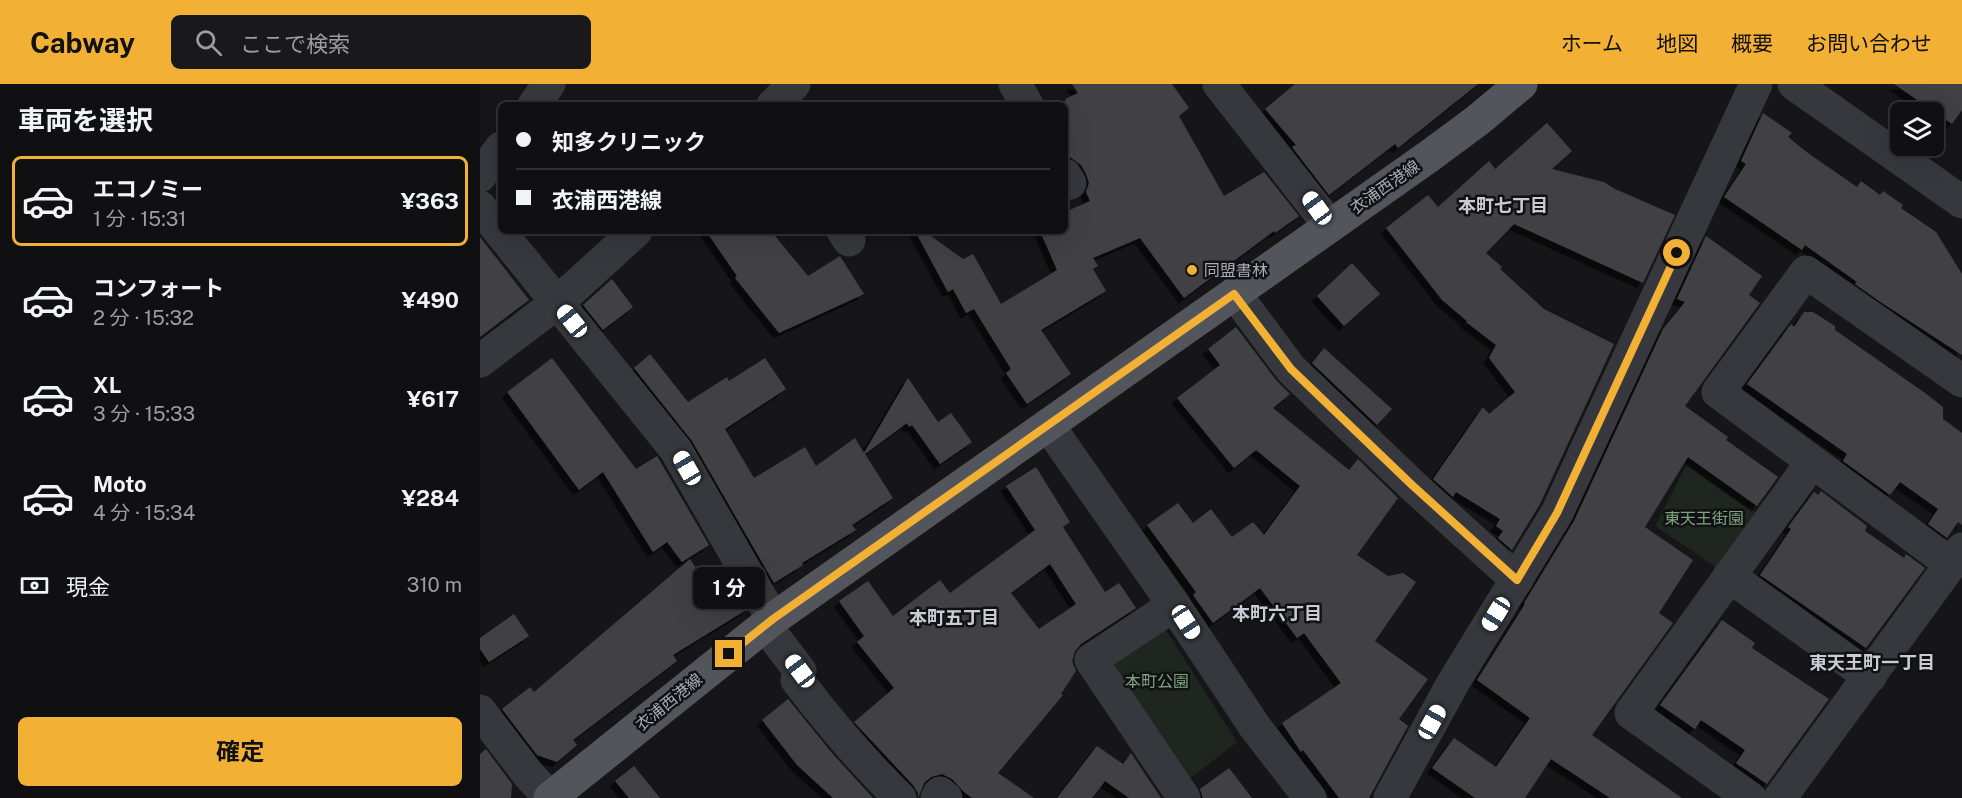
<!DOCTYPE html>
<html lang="ja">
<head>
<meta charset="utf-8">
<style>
  :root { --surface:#101012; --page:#19191b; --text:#f1f3f6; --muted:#9c9d9f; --line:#303032; --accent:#f2b134 }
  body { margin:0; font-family:"Public Sans","Noto Sans JP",sans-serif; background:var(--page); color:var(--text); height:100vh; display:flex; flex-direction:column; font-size:22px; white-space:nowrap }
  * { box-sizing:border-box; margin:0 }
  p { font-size:20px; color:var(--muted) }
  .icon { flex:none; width:33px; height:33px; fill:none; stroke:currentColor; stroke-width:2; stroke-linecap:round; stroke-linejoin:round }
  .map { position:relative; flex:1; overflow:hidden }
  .details { display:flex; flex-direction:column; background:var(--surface); width:480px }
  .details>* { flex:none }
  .banner { position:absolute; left:18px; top:18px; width:570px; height:132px; border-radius:9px; box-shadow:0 6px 24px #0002,0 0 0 2px var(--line); display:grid; align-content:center; height:132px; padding:0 18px; background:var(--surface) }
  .controls { position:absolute; left:1410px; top:18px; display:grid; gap:12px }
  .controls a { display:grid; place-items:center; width:54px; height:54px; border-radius:9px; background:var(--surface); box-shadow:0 6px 24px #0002,0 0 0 2px var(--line); font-size:30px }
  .end { position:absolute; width:27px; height:27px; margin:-14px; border:8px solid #f2b134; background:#111; box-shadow:0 0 0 3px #111 }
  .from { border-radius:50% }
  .bubble { position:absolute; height:42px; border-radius:9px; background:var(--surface); box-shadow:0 6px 24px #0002,0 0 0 2px var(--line); font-size:20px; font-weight:700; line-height:42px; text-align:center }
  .car { position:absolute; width:18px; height:36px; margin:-18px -9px; border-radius:8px; box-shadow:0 0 4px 2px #0007; background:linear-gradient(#fff 24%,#345 0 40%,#fff 0 76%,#345 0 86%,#fff 0) }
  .banner b { display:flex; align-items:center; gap:21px; height:57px; font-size:22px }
  .banner b+b { border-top:2px solid var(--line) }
  .banner i { width:15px; height:15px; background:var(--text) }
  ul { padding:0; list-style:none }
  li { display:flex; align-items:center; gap:18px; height:90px; margin:0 12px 9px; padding:0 6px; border:3px solid transparent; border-radius:9px }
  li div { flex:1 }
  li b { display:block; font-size:22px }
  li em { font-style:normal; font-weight:700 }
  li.selected { border-color:var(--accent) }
  li>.icon { width:54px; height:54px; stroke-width:1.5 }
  h2 { padding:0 18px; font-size:27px; line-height:72px }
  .pay { display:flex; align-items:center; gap:15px; height:66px; padding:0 18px; font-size:22px }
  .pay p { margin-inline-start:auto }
  .primary-button { display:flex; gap:12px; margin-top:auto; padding:12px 18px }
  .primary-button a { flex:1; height:69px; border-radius:9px; background:var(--accent); color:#111; font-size:24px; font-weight:700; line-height:69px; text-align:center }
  header { display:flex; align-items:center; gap:36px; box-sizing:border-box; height:84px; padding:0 30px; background:var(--accent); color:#111 }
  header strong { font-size:28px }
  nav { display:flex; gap:33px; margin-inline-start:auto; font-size:21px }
  .search { width:420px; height:54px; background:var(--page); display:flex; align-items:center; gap:15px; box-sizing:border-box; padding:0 21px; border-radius:9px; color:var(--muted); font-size:22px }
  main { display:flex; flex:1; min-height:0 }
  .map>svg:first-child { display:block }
</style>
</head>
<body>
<header>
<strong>Cabway</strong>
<div class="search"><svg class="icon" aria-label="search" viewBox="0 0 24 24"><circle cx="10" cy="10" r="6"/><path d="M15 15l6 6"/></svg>ここで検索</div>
<nav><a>ホーム</a><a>地図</a><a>概要</a><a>お問い合わせ</a></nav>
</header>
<main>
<section class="details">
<h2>車両を選択</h2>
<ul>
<li class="selected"><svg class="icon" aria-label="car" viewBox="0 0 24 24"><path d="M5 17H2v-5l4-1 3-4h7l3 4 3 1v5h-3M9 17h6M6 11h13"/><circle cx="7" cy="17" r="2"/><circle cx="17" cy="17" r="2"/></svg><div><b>エコノミー</b><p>1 分 · 15:31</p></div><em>¥363</em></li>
<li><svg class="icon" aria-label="car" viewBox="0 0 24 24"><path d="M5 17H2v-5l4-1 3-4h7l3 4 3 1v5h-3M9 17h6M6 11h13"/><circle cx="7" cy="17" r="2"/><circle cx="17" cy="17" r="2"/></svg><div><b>コンフォート</b><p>2 分 · 15:32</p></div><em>¥490</em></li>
<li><svg class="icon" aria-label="car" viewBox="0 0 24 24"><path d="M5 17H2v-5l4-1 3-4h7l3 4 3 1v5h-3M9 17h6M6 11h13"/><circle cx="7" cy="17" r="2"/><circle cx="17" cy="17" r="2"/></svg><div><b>XL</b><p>3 分 · 15:33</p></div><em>¥617</em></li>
<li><svg class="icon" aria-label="car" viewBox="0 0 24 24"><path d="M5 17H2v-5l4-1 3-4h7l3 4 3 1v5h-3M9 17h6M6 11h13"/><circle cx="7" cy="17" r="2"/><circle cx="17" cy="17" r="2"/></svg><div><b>Moto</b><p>4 分 · 15:34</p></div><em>¥284</em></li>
</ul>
<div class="pay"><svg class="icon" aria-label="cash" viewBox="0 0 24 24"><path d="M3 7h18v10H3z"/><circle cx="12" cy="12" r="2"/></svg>現金<p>310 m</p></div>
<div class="primary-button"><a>確定</a></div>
</section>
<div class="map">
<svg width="1482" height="714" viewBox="0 0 1482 714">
  <defs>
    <filter id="shadow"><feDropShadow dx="-5.5" dy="5.5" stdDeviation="0" flood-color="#0009"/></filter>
  </defs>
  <rect width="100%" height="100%" fill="#161618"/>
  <!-- green -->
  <g fill="#1e261f">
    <polygon points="1207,380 1275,428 1237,484 1175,442"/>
    <polygon points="684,543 757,658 704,699 625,582"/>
  </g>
  <!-- building -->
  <g fill="#404145" fill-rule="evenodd" filter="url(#shadow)">
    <polygon points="592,0 692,0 709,24 699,32 744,112 784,88 819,132 795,149 794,147 704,214 660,154 613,174 618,182 613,185 626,207 561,246 591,290 547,320 526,289 531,285 494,225 486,229 473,205 468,208 435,147 444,147 483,175 493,170 521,220 577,186 560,147 585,147 585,128 610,117 606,108 609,99 606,90 601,81 590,73 585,63 585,15 598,9"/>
    <polygon points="815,0 998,0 918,64 915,60 849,111 812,63 816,61 785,25"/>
    <polygon points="1414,0 1482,0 1482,26 1472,40"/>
    <polygon points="1283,29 1312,49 1308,53 1328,69 1377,103 1381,97 1400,111 1403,107 1423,121 1421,124 1456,148 1482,190 1482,271 1402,219 1375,200 1377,198 1325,161 1322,166 1244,113 1266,80 1261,77"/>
    <polygon points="1067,39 1092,67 1072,85 1124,98 1135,105 1195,131 1163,199 1034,140 1006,169 1022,183 1020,185 1064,225 1134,260 1060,420 1032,466 1018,454 1023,447 1016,442 1020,435 976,408 973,413 953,395 1003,323 1009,330 1035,308 1009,274 1016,261 986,238 987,237 962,216 906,144 948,111 958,123 1009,77 1015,85"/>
    <polygon points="226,147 291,147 328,192 360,172 384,210 299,249 255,194 257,192"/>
    <polygon points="1226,152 1282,192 1269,211 1280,219 1205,322 1248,353 1246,356 1298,393 1277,422 1208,373 1165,443 1213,476 1179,529 1193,539 1112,651 1202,714 1130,714 1071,675 1045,714 995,714 952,684 974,654 1016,683 1050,634 997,596 1045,520 1044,519 1094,437 1183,245 1205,218 1197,215"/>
    <polygon points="0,153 49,216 0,253"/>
    <polygon points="872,179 900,210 864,242 837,212"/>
    <polygon points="132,195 153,223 123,246 103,221"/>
    <polygon points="1324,228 1333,228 1355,242 1355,246 1445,309 1463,323 1463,335 1482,349 1482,441 1478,438 1467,454 1448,440 1458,425 1420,398 1410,411 1363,377 1367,370 1267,300 1311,240 1314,243"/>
    <polygon points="756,243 796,296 810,310 793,324 869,386 878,375 918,414 877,471 908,492 923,489 936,498 895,557 948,595 919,635 928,642 889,714 859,714 823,666 821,668 802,639 861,599 824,549 817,554 780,504 733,539 713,511 716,508 667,441 698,419 713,439 731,425 752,453 773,438 784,451 820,402 776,366 754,384 697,314 740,281 728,265"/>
    <polygon points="844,264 912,325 897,341 832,279"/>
    <polygon points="170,270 208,318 247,293 249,297 285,274 306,305 245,345 274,394 325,363 336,382 375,354 384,369 428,294 458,338 471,329 492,358 460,380 432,341 429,343 427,339 385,370 413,414 372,441 376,446 322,479 323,481 294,499 212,357 154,284"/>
    <polygon points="72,274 156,385 177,372 229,461 202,478 187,458 173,468 123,388 99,406 27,308"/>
    <path d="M556,383L590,438L583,443L625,508L639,499L656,524L601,560L595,567L592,577L596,587L581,610L583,611L518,689L554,714H492L484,708L472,695L462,690L451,693L444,699L438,714V709L433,701L374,638L414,604L377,558L384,552L359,517L388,497L413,532L460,496L470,509L555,446L526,402ZM570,480L596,520L559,545L531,509Z"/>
    <polygon points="1341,407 1387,442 1385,447 1424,474 1426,470 1445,484 1386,564 1280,491 1311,445 1308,443 1334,408 1338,411"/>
    <polygon points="210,475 236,514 253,503 266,526 193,571 197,577 93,656 97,661 77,678 57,671 22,625 50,603 54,608"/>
    <polygon points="34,530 49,552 9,578 0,565 0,554"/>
    <polygon points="1242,536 1275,559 1272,564 1349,615 1287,700 1256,679 1265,666 1221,636 1215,645 1180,621"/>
    <polygon points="308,615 352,669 393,714 353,714 317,681 282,636"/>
    <polygon points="617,662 643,680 651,669 681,714 649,714 625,697 612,714 577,714"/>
    <polygon points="6,665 32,700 31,714 0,714 0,670"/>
    <polygon points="154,682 180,714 149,714 135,697"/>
    <polygon points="749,684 772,714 723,714 720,705"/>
  </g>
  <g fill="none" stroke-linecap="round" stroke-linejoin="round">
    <!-- minor -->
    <g stroke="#37383d" stroke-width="33">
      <polyline points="535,0 547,21"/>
      <polyline points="739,0 850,142"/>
      <polyline points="1314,0 1482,118"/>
      <polyline points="54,21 69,0"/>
      <polyline points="293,21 314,0"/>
      <polyline points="585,91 590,99"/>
      <polyline points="0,92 21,64"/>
      <polyline points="0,123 196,366 293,535"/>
      <polyline points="363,147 369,156"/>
      <polyline points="755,210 811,285 932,401 1037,496"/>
      <polyline points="0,277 78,218 156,147"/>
      <polyline points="568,341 694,521 775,643 830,714"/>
      <polyline points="1471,480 1238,308 1326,188 1482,297"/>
      <polyline points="1249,492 1390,593"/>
      <polyline points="694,521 611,576 704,714"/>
      <path d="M285,541L320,587L317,596C349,638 382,677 420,714"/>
      <polyline points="0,627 48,690 70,714"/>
      <polyline points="457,714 460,709 466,714"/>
      <polyline points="910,714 973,599 1077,429 1276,0"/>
      <polyline points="1270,714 1151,629 1332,378"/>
      <polyline points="1300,714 1482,465"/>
    </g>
    <!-- major -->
    <polyline stroke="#53555c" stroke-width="33" points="70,714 293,535 948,73 998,36 1041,0"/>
  </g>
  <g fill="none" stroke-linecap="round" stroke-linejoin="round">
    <!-- route -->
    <polyline stroke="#f2b134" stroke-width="8" points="249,570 293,535 754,210 811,285 932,401 1037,496 1077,429 1197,169"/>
  </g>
  <!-- markers -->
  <circle fill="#f2b134" stroke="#111113" stroke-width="2" cx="712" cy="186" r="6"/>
  <g text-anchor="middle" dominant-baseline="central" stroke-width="5" stroke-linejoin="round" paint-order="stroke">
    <!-- street labels -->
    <g font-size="16" fill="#a8adb8" stroke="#111113">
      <text transform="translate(905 103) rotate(-35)">衣浦西港線</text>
      <text transform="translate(189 618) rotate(-39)">衣浦西港線</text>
    </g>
    <!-- poi labels -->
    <g font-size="16" fill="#a8adb8" stroke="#111113" text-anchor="start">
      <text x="724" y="186">同盟書林</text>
    </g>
    <!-- park labels -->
    <g font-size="16" fill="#7fa381" stroke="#111113">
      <text x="1224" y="434">東天王街園</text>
      <text x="677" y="597">本町公園</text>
    </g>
    <!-- neighbourhood labels -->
    <g font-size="18" font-weight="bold" fill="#c9ccd4" stroke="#111113">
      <text x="1023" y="121">本町七丁目</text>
      <text x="797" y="529">本町六丁目</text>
      <text x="474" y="533">本町五丁目</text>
      <text x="1392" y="578">東天王町一丁目</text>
    </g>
  </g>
</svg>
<div class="controls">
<a><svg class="icon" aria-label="layers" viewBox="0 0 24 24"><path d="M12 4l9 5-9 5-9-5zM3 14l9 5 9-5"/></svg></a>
</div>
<i class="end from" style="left:1197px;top:169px"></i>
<i class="end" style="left:249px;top:570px"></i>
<div class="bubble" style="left:213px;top:483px;width:72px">1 分</div>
<i class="car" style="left:837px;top:124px;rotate:324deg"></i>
<i class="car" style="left:92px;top:237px;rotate:321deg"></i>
<i class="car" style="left:207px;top:384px;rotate:330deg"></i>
<i class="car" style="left:1016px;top:530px;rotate:212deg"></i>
<i class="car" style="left:706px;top:538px;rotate:147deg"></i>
<i class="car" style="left:320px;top:587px;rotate:323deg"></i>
<i class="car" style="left:952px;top:638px;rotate:29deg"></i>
<div class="banner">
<b><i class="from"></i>知多クリニック</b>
<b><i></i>衣浦西港線</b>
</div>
</div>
</main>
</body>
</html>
